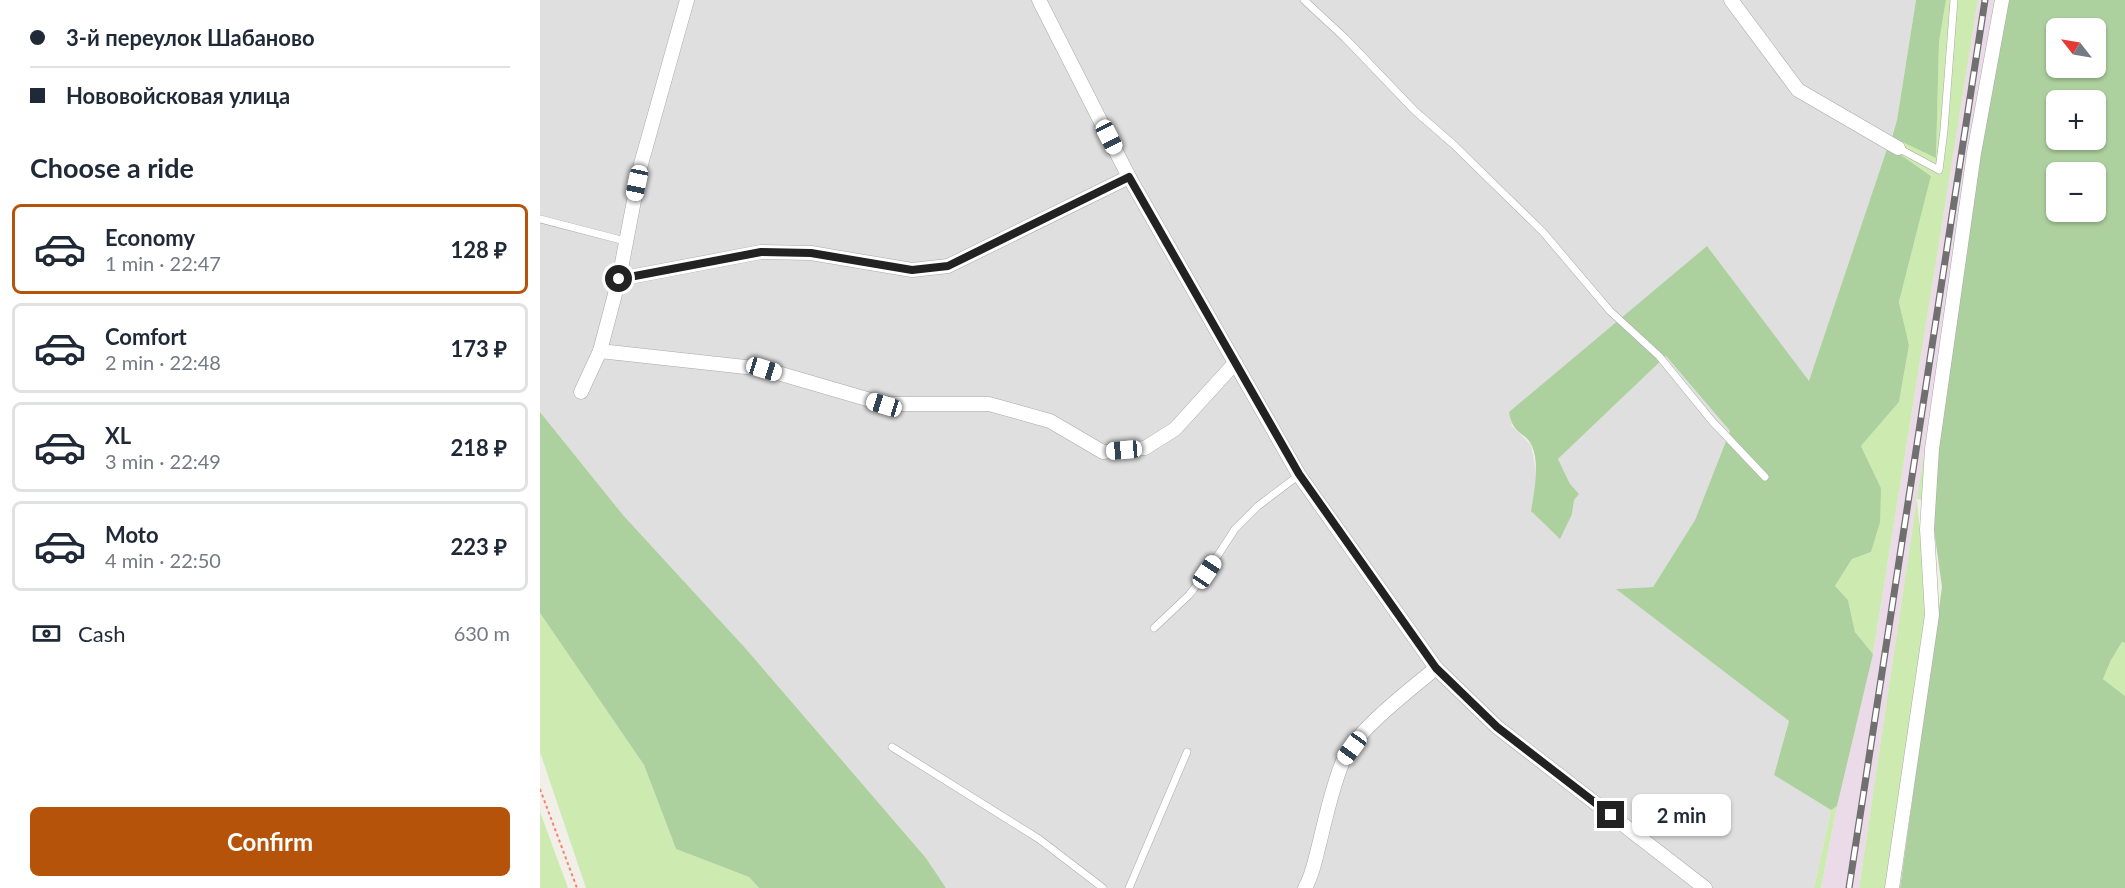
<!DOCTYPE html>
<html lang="en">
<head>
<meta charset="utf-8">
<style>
  :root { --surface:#fff; --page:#f2f2f3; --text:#1f2937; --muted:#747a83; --line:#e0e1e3; --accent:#b45309 }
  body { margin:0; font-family:Lato,sans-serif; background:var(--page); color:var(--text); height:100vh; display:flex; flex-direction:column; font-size:22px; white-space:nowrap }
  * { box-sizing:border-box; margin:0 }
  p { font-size:20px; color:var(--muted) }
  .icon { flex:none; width:33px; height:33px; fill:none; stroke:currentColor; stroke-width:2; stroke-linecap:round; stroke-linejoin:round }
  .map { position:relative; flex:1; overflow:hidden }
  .details { display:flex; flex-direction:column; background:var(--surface); width:540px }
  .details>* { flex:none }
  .hud { display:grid; align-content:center; height:132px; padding:0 30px; background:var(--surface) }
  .needle { width:39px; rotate:301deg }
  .tools { position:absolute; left:1506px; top:18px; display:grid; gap:12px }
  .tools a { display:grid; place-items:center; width:60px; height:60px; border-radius:9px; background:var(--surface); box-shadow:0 2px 4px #0004; font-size:30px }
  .end { position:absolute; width:27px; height:27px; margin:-14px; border:8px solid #222; background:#fff; box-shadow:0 0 0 3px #fff }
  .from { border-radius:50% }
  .bubble { position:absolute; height:42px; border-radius:9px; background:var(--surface); box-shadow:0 2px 4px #0004; font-size:20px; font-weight:700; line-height:42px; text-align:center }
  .car { position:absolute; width:18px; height:36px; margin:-18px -9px; border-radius:8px; box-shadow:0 0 4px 2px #0007; background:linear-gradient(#fff 24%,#345 0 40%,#fff 0 76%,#345 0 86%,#fff 0) }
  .hud b { display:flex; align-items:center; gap:21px; height:57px; font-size:22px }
  .hud b+b { border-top:2px solid var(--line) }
  .hud i { width:15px; height:15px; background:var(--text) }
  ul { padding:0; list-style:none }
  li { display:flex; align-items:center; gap:18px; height:90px; margin:0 12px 9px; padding:0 18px; border:3px solid var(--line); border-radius:9px }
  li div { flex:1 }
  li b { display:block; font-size:22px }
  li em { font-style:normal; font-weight:700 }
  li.selected { border-color:var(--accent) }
  li>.icon { width:54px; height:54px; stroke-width:1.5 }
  h2 { padding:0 30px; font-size:27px; line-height:72px }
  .pay { display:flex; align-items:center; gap:15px; height:66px; padding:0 30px; font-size:22px }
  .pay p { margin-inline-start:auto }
  .cta { display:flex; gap:12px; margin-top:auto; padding:12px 30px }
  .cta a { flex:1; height:69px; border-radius:9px; background:var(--accent); color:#fff; font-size:24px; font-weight:700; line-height:69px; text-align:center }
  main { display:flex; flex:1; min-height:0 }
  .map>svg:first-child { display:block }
</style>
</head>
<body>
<main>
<section class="details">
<div class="hud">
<b><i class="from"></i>3-й переулок Шабаново</b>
<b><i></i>Нововойсковая улица</b>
</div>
<h2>Choose a ride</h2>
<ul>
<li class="selected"><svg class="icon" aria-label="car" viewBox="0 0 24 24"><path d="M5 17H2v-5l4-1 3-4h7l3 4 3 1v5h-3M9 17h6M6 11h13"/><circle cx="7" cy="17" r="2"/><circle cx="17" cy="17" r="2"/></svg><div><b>Economy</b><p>1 min · 22:47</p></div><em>128 ₽</em></li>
<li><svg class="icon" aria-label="car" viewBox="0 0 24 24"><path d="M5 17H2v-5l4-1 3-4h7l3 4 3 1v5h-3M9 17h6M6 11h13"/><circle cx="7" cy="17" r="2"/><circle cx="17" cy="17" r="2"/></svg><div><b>Comfort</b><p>2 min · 22:48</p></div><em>173 ₽</em></li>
<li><svg class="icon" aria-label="car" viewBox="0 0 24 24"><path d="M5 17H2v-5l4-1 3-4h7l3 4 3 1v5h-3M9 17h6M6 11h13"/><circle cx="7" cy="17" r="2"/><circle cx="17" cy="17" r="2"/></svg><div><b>XL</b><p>3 min · 22:49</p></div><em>218 ₽</em></li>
<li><svg class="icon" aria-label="car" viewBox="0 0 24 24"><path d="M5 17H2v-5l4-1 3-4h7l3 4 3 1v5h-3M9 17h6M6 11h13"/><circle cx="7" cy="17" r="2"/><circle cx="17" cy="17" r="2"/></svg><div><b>Moto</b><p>4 min · 22:50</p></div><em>223 ₽</em></li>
</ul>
<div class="pay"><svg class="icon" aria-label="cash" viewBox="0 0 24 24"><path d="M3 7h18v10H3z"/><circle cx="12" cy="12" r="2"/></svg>Cash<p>630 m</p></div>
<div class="cta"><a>Confirm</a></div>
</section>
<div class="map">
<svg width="1585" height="888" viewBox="0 0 1585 888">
  <rect width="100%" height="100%" fill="#f2efe9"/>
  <!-- residential -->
  <polygon fill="#e0dfdf" points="0,0 1376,0 1357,120 1269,382 1167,246 971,425 991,445 997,477 991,511 1032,514 1034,500 1030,484 1018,459 1126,356 1190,431 1155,520 1113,587 1077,589 1249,721 1234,775 1291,810 1274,888 406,888 386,858 207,650 83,515 0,412"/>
  <!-- industrial -->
  <polygon fill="#ebdbe8" points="1438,0 1454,0 1377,498 1319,888 1281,888 1300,791 1333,654"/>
  <!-- grass -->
  <g fill="#cdebb0">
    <polygon points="1406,0 1438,0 1333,654 1315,632 1308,600 1295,586 1312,559 1331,552 1341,488 1321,446 1359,402 1369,345 1359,302 1391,176 1348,146 1352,137 1396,157 1399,42"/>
    <polygon points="1454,0 1468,0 1395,502 1377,499 1387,616 1348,888 1319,888 1377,498"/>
    <polygon points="0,613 104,765 136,849 209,877 219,888 46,888 0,752"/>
    <polygon points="1582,642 1585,643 1585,696 1563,679 1571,660"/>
    <polygon points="1297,806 1281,888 1274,888 1291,810"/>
    <polygon points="0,812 28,888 0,888"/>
  </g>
  <!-- forest -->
  <g fill="#add19e" fill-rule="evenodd">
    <polygon points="1376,0 1406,0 1399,42 1396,158 1352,137 1357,120"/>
    <path d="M1468,0H1585V643L1582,642L1571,660L1563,679L1585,696V888H1360L1402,587L1394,530L1398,451L1440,154ZM1516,28H1556V68H1516ZM1516,100H1556V140H1516ZM1516,172H1556V212H1516Z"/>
    <path d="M1348,146L1391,176L1359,302L1369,345L1359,402L1321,446L1341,488L1340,522L1331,552L1312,559L1295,586L1308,600L1315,632L1333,654L1297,806L1291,810L1234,775L1249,721L1076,589L1113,587L1155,520L1190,431L1126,356L1018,459L1030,484L1039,494L1034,500L1032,514L1020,539L991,511C994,493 1000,464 992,446C985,431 973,436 969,412L1167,246L1269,381Z"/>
    <polygon points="0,412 83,515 207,650 386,858 406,888 219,888 209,877 136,849 104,765 0,613"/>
  </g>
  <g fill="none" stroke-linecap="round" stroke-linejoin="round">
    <defs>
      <g id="service">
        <polyline points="764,0 805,38 875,111 913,144 1003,232 1070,311 1119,356 1172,421 1225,477"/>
        <polyline points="1358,148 1399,170 1404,130 1414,0"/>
        <polyline points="0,219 85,241"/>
        <polyline points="614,628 649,595 667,572 695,529 718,506 759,475"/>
        <polyline points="352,747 499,839 563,888"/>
        <polyline points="589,888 647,752"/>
      </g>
      <g id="minor">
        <polyline points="499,0 589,177 759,475 896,668 957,727 1165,888"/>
        <polyline points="1191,0 1258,90 1358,148"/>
        <polyline points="79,279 221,252 271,253 372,270 408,266 589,177"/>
        <polyline points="60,351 224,369 344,404 449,404 510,421 563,452 605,448 635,429 695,363"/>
        <polyline points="41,392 60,351 79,279 101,164 147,0"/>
        <path d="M765,888C773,874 775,860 779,845C786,817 792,787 803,761C815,731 870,690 896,668"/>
        <polyline points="1352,888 1392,615 1387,529 1392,449 1434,153 1462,0"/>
      </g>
    </defs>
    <!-- service casing -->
    <use href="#service" stroke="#a9a9a9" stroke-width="8"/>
    <!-- minor casing -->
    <use href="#minor" stroke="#a9a9a9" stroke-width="15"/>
    <!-- path -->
    <polyline stroke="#fa8072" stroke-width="2" stroke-dasharray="3 3" stroke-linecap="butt" points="0,789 37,888"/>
    <!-- service -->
    <use href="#service" stroke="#fff" stroke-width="7"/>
    <!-- minor -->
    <use href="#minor" stroke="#fff" stroke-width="14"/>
    <defs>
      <polyline id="rail" points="1309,888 1445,0"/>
    </defs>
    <!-- rail casing -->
    <use href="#rail" stroke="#707070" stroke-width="7"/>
    <!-- rail -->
    <use href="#rail" stroke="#fff" stroke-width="4.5" stroke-dasharray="14" stroke-linecap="butt"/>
  </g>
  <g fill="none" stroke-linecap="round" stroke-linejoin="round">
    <!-- route -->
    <polyline stroke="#222" stroke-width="8" points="79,279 221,252 271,253 372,270 408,266 589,177 759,474 896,668 957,727 1071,815"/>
  </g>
</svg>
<div class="tools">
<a><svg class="needle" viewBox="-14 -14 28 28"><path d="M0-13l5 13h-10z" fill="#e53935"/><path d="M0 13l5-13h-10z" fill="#747a83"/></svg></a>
<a>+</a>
<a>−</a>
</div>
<i class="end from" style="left:79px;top:279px"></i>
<i class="end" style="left:1071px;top:815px"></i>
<div class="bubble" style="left:1092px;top:794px;width:99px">2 min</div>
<i class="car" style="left:569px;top:137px;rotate:153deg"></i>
<i class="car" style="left:97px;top:183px;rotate:192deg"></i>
<i class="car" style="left:224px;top:369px;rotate:107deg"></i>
<i class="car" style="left:344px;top:405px;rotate:287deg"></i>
<i class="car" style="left:584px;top:450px;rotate:265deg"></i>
<i class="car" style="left:667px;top:572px;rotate:34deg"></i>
<i class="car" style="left:812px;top:748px;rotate:216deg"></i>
</div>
</main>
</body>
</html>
